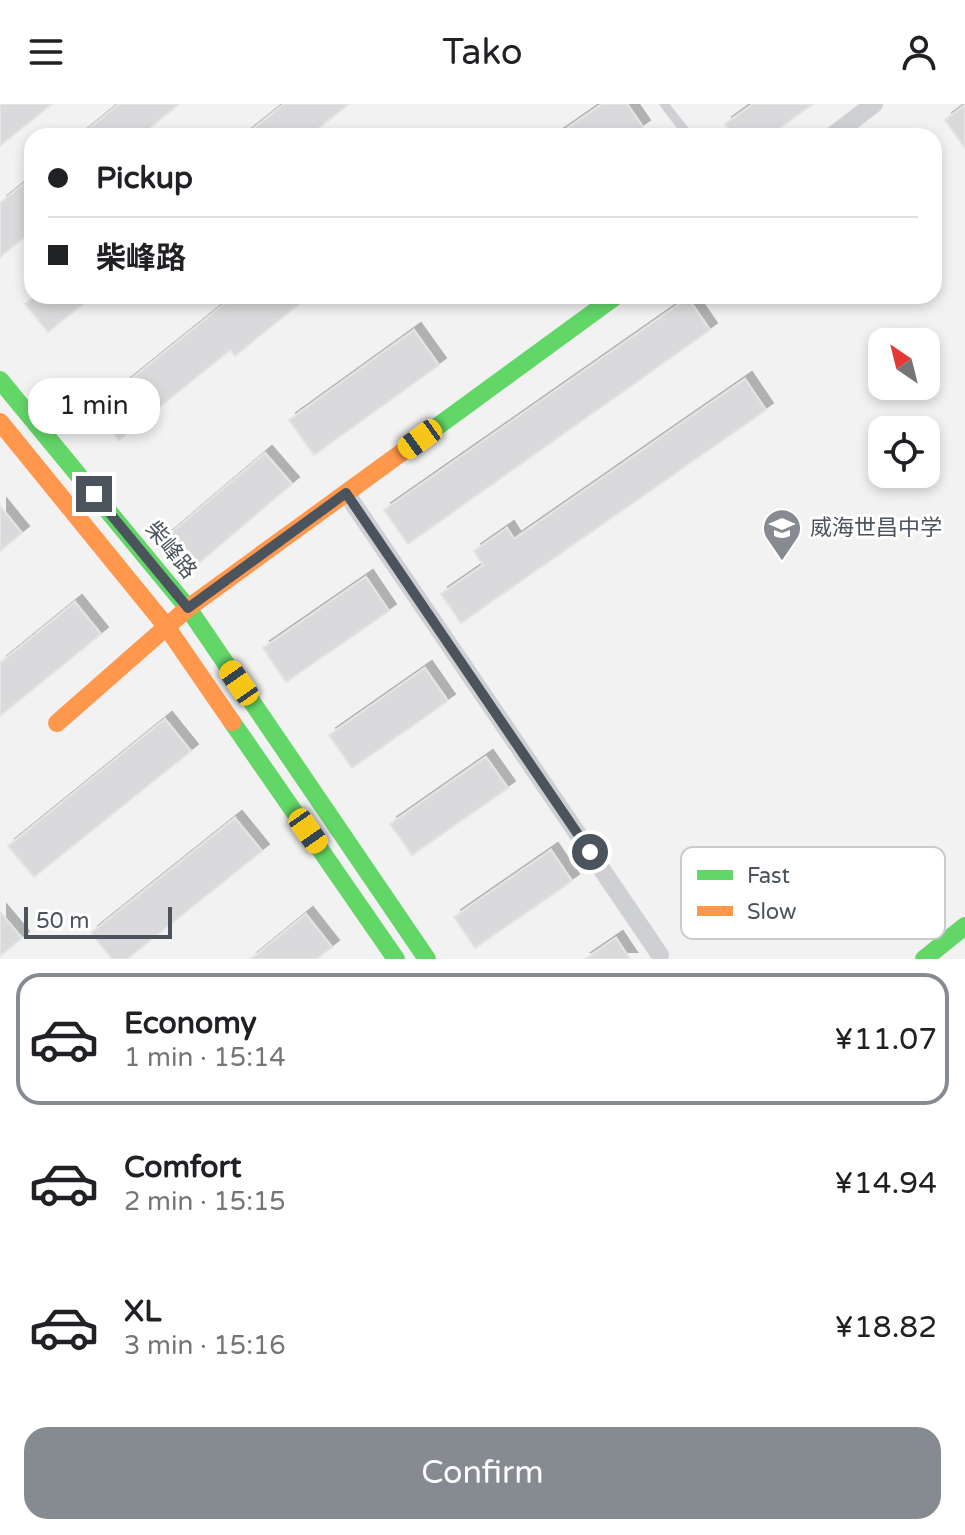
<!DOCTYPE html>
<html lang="en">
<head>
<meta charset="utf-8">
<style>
  :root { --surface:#fff; --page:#f6f6f6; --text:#202124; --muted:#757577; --line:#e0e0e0; --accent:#858b91 }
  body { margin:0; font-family:"Varela Round","Noto Sans SC",sans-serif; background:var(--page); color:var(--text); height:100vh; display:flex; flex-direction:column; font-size:30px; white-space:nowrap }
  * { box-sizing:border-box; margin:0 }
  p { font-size:26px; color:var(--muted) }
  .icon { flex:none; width:44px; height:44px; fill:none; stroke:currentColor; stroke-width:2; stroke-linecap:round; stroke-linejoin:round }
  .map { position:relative; height:855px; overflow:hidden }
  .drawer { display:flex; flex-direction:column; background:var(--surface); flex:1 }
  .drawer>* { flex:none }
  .hud { position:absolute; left:24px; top:24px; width:918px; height:176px; border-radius:24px; box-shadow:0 4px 12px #0003; display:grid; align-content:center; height:176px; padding:0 24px; background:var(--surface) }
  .needle { width:52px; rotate:325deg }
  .buttons { position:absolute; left:868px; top:224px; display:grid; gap:16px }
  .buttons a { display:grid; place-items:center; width:72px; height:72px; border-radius:16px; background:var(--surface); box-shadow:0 4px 12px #0003; font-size:40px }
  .scale { position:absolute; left:24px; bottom:20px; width:148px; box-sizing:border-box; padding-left:8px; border:4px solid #4b535d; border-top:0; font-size:22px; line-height:28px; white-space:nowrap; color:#4b535d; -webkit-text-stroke:6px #fff; paint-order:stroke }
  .end { position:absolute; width:36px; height:36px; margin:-18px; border:10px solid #4b535d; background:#fff; box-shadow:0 0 0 4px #fff }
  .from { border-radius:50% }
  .bubble { position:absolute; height:56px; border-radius:24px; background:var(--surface); box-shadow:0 4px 12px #0003; font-size:26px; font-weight:600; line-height:56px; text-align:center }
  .car { position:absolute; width:24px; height:48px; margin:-24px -12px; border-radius:10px; box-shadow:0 0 6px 2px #0007; background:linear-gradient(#f5c518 24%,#345 0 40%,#f5c518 0 76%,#345 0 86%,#f5c518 0) }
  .hud b { display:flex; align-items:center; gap:28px; height:76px; font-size:30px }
  .hud b+b { border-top:2px solid var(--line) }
  .hud i { width:20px; height:20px; background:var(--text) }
  ul { padding:14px 0 0; list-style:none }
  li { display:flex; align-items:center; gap:24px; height:132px; margin:0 16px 12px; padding:0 8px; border:4px solid transparent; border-radius:24px }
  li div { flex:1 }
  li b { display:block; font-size:30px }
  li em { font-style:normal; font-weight:600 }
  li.selected { border-color:var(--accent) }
  li>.icon { width:72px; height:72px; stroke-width:1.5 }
  .button { display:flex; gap:16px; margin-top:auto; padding:16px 24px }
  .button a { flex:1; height:92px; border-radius:24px; background:var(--accent); color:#fff; font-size:32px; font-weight:600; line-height:92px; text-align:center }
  header { display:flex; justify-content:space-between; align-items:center; height:104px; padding:0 24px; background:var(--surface); font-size:36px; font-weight:600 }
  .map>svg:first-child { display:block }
</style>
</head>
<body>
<header><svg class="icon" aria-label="menu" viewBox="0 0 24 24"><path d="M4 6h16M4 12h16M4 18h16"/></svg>Tako<svg class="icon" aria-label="person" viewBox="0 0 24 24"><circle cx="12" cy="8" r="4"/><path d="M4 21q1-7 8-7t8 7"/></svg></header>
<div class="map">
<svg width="965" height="855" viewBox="0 0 965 855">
  <defs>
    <filter id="shadow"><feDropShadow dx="7" dy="-7" stdDeviation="0" flood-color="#0004"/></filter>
  </defs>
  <rect width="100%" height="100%" fill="#f2f2f2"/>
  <!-- building -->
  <g fill="#dadadc" stroke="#e4e4e5" stroke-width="2" filter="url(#shadow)">
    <polygon points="0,0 52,0 0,42"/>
    <polygon points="119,0 179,0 140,32 80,32"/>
    <polygon points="284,0 349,0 309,32 244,32"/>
    <polygon points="602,0 627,0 643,23 630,32 556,32"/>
    <polygon points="753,0 813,0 769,32 734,32 725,20"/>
    <polygon points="965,1 965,44 945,16"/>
    <polygon points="32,73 32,127 0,153 0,99"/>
    <polygon points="35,192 93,192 48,228 25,200"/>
    <polygon points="234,192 309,192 235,252 230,246 119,336 94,305"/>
    <polygon points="688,194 710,226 408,440 384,406"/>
    <polygon points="414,226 439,261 314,351 289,316"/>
    <polygon points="745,275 766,306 461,519 441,490 483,461 474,447 507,424 514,435"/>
    <polygon points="265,349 292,380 193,464 166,433"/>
    <polygon points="0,402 22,429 0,447"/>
    <polygon points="366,473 389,507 286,578 263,544"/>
    <polygon points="75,498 101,530 0,612 0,559"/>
    <polygon points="425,564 448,597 352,664 329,631"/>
    <polygon points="165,615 191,647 34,773 8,742"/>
    <polygon points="486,653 508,684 412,751 390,720"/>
    <polygon points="235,714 262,747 127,855 112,855 91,829"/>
    <polygon points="551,746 572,777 475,844 454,813"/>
    <polygon points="0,808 22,834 0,852"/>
    <polygon points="306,810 332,843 317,855 251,855"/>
    <polygon points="616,834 630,855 585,855"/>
  </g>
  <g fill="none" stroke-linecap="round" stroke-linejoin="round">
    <!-- lane -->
    <g stroke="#ced0d3" stroke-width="9">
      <polyline points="664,0 689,32"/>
      <polyline points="866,192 867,193"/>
    </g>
    <!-- street -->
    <g stroke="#ced0d3" stroke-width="18">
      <polyline points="832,32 874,0"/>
      <polyline points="346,389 660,851"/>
    </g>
    <!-- fast -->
    <g stroke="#63d668" stroke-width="18">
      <polyline points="0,276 188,504 427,855"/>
      <polyline points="423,333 616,192"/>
      <polyline points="232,618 396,855"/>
      <polyline points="924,855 965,822"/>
    </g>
    <!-- slow -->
    <g stroke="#ff974d" stroke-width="18">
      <polyline points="0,318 166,522 232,618"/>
      <polyline points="57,619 188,504 423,333"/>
    </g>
  </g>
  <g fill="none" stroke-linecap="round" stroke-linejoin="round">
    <!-- route -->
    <polyline stroke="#4b535d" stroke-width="10" points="94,390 188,504 346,389 590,748"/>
  </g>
  <!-- icons -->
  <defs>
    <symbol id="school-pin" viewBox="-11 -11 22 30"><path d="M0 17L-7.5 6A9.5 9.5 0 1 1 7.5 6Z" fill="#858b91" stroke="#fff"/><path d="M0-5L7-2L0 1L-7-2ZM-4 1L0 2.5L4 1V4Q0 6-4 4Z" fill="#fff"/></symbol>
  </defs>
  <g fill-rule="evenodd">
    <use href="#school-pin" x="760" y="402" width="44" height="60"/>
  </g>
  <g text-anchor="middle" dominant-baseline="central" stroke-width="6" stroke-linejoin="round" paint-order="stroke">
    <!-- poi labels -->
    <g font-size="22" fill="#4b535d" stroke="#fff" text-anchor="start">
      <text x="810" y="424">威海世昌中学</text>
    </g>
    <!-- street labels -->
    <g font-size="22" fill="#4b535d" stroke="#fff">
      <text transform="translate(171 446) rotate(51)">柴峰路</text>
    </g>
  </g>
  <!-- legend -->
  <rect x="681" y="743" width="264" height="92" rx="12" fill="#fff" stroke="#c9cbce" stroke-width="2"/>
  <rect x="697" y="766" width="36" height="10" fill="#63d668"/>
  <rect x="697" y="802" width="36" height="10" fill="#ff974d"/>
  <g font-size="22" fill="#4b535d">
    <text x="747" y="779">Fast</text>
    <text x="747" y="815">Slow</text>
  </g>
</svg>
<div class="buttons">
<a><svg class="needle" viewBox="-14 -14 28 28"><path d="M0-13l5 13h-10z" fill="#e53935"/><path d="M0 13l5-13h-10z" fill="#757577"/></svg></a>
<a><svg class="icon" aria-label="locate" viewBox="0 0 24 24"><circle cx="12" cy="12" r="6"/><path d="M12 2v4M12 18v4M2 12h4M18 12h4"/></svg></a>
</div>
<div class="scale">50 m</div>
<i class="end from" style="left:590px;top:748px"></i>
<i class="end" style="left:94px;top:390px"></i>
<div class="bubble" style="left:28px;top:274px;width:132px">1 min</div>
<i class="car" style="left:420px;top:335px;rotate:234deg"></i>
<i class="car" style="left:239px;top:579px;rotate:325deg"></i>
<i class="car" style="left:308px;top:727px;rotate:145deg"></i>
<div class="hud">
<b><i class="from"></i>Pickup</b>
<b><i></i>柴峰路</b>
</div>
</div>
<section class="drawer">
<ul>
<li class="selected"><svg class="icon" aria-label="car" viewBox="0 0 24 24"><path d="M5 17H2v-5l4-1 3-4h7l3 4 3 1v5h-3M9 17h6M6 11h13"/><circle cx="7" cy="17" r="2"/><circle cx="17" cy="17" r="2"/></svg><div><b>Economy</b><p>1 min · 15:14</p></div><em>¥11.07</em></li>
<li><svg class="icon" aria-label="car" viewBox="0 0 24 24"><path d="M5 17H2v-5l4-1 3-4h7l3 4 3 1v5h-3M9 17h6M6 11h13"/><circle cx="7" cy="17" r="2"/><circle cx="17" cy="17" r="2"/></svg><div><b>Comfort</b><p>2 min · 15:15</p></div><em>¥14.94</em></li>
<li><svg class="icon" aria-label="car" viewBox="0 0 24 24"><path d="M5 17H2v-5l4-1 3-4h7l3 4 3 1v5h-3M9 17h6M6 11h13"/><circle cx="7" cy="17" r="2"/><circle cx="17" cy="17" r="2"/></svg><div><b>XL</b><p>3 min · 15:16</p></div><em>¥18.82</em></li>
</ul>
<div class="button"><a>Confirm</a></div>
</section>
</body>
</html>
